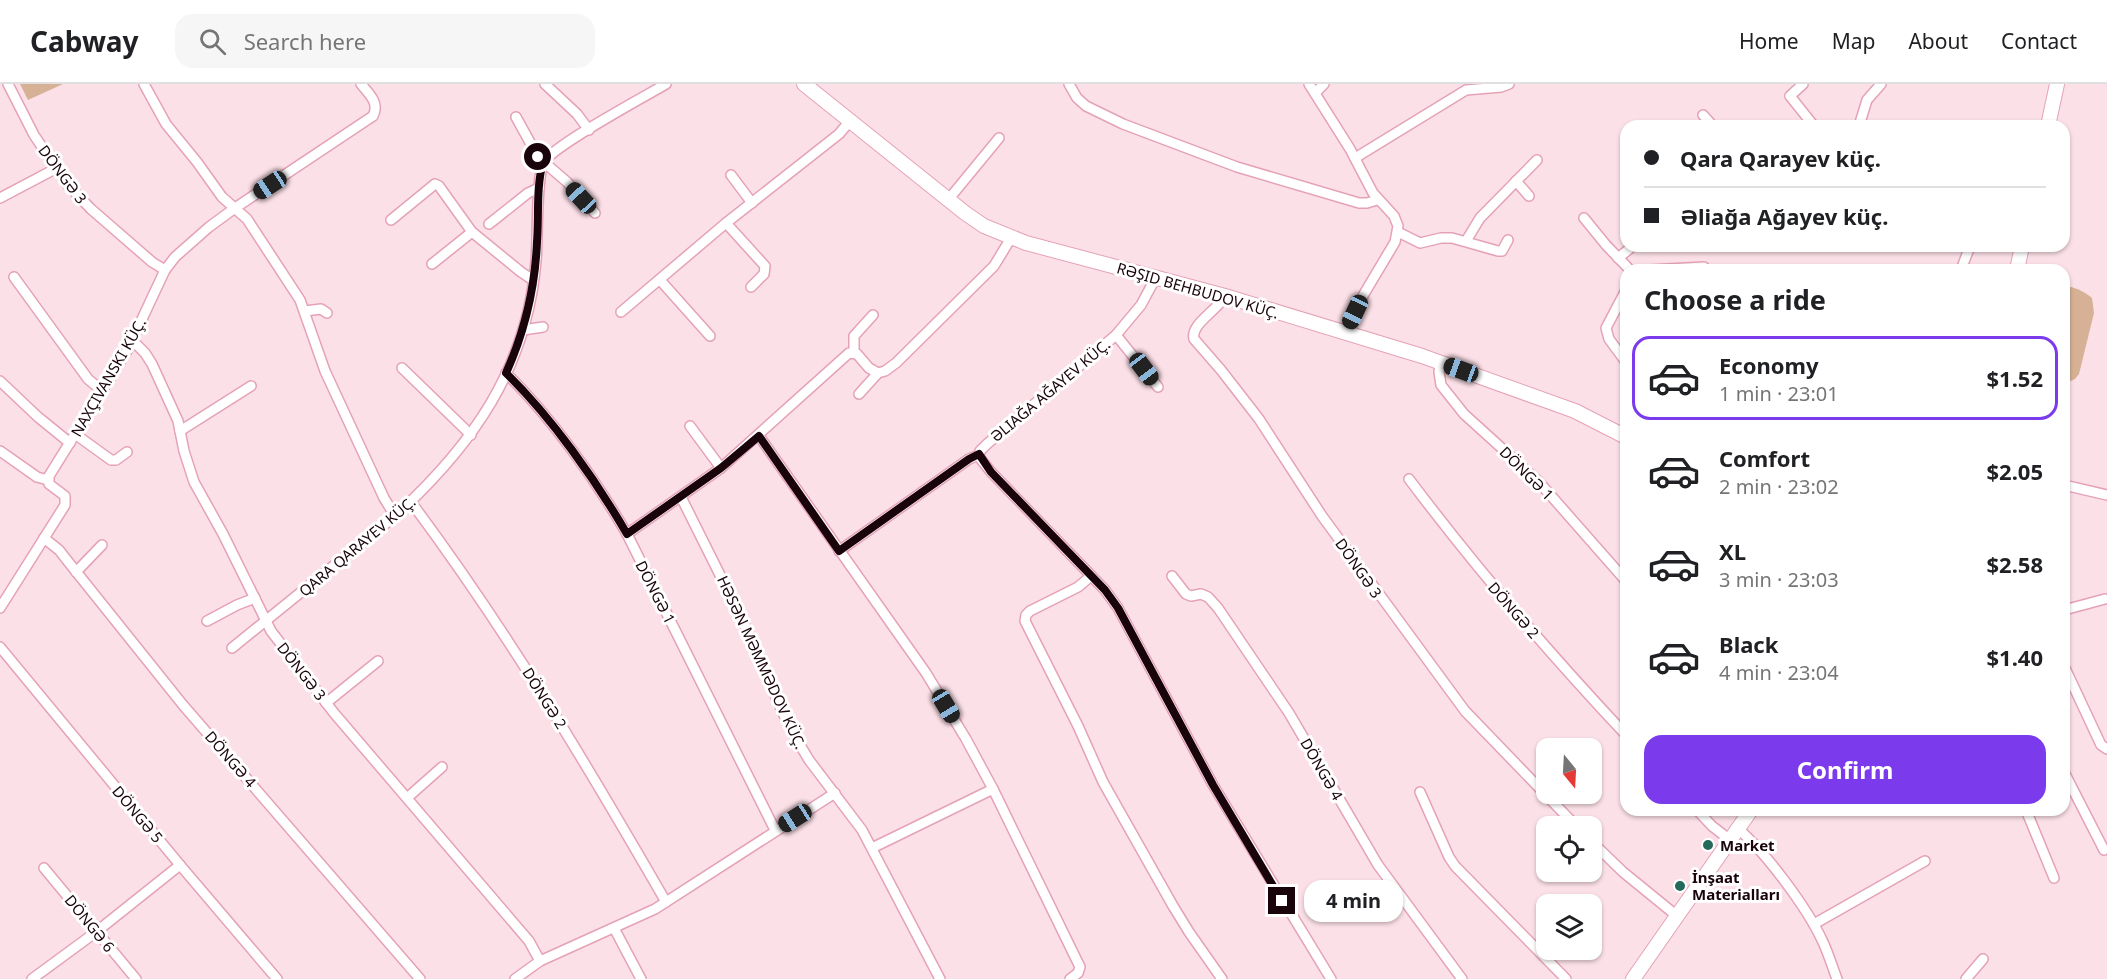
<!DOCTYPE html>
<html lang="en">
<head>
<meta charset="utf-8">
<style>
  :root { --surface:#fff; --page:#f6f6f6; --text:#202124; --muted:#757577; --line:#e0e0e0; --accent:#7c3aed }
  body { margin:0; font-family:"Noto Sans",sans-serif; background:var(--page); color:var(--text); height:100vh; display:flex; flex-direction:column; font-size:22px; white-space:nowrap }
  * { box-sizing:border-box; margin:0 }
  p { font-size:20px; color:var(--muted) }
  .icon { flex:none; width:33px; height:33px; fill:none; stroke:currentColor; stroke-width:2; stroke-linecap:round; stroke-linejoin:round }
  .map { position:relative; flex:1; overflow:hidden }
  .details { position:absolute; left:1620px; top:180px; width:450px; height:552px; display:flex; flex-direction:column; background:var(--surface); border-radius:18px; box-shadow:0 2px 4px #0004 }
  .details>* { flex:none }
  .hud { position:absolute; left:1620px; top:36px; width:450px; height:132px; border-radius:18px; box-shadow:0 2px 4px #0004; display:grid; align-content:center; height:132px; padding:0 24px; background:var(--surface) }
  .needle { width:39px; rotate:162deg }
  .fabs { position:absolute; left:1536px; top:654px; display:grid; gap:12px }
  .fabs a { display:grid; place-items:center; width:66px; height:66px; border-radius:12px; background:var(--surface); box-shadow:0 2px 4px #0004; font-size:30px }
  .end { position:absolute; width:27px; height:27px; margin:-14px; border:8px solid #19040c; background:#fff; box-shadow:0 0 0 3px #fff }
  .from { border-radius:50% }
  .bubble { position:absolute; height:42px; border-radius:18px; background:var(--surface); box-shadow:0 2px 4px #0004; font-size:20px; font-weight:700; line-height:42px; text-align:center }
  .car { position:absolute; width:18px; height:36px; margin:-18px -9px; border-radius:8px; box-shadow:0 0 4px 2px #0007; background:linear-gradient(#222 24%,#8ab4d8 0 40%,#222 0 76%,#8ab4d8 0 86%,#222 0) }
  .hud b { display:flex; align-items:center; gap:21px; height:57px; font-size:22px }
  .hud b+b { border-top:2px solid var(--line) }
  .hud i { width:15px; height:15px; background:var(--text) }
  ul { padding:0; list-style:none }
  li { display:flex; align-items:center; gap:18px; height:84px; margin:0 12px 9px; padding:0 12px; border:3px solid transparent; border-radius:18px }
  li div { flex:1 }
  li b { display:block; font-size:22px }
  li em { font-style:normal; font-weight:700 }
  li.on { border-color:var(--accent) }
  li>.icon { width:54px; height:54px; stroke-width:1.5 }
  h2 { padding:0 24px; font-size:27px; line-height:72px }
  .button { display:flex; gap:12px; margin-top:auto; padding:12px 24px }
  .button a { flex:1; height:69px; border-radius:18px; background:var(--accent); color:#fff; font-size:24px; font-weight:700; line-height:69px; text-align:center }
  header { display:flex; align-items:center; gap:36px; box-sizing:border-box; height:84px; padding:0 30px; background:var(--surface); border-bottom:2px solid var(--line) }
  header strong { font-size:28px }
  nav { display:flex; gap:33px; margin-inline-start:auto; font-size:21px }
  .search { width:420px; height:54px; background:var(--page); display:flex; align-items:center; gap:15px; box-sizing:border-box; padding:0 21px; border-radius:18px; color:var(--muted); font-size:22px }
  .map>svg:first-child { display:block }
</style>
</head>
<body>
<header>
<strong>Cabway</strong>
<div class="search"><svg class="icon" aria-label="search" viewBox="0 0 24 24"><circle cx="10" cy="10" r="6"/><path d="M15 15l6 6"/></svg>Search here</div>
<nav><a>Home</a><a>Map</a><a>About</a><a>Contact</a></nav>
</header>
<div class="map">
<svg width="2107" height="895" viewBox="0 0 2107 895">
  <rect width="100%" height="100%" fill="#fce0e8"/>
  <!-- green -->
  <g fill="#d6b195">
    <polygon points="20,0 63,0 28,16"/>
    <path d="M2064,202C2076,203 2083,207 2092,214L2094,229L2079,290L2075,295L2064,300Z"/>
  </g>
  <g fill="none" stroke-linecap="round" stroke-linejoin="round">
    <defs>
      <g id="street">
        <polyline points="8,0 34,51 67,100 91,125 152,178 165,186"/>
        <polyline points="144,0 166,40 197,78 222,113 247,135 300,216 325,287 384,414 395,432"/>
        <polyline points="545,0 577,30 589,46"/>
        <polyline points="1069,0 1077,14 1086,22 1123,40 1237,83 1359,119 1367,119 1377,116"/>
        <polyline points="1309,0 1350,65 1373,109 1394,132 1398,142 1395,158 1364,210 1345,248"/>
        <polyline points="1803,0 1790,12 1814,42"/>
        <polyline points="1315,9 1324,0"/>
        <polyline points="1703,31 1713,42"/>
        <polyline points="516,33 538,73 567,98 595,129"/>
        <polyline points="1859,42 1867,16 1881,0"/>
        <polyline points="1355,74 1466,6 1501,3 1509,0"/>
        <polyline points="731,91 752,119"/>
        <polyline points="1516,97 1529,112"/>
        <polyline points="0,114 55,85"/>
        <polyline points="948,116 999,54"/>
        <polyline points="1584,134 1606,161 1630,186"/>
        <polyline points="391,136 435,100 439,102 472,148 521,188 533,196"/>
        <polyline points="726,139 765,182 764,190 751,203"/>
        <polyline points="489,140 528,109 539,104"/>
        <polyline points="1398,148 1420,159 1441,154 1452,154 1498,167 1502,167 1508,156"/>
        <polyline points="1466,157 1480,134 1537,76"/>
        <polyline points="1618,174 1633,162"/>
        <polyline points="432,180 472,148"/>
        <polyline points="1650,186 1704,183"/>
        <polyline points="1961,186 1970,162"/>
        <polyline points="14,193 88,295 102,307"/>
        <polyline points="1156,193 1141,221 1116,251 987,360 980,367 979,373 991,388 1105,506 1118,524 1213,701 1331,895"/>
        <polyline points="660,196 710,252"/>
        <polyline points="1626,206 1606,244 1609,255 1626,278"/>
        <path d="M1225,212C1218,226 1190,240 1194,255L1221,286L1259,335L1322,432L1465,627L1576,742"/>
        <polyline points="305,227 321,225 327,229"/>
        <polyline points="621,228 726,139 839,50 850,37"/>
        <polyline points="523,246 543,243"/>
        <polyline points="1116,251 1158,303"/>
        <polyline points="132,256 145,269 152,280 178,337 184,367 194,398 223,450 271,547 334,629 529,857 540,877"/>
        <polyline points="854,268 854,252 873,231"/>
        <polyline points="1440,279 1439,288 1441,301 1464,330 1539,398 1626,497"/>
        <polyline points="402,284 471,351"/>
        <path d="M506,289C552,334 595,395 627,450L775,746"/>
        <polyline points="0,297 38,333 70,359"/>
        <polyline points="859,310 878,289"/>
        <polyline points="690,342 721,384"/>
        <polyline points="180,347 251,302"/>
        <polyline points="75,350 111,376 116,376 127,368"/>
        <polyline points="759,352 926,589 966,655 993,705 1080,883 1078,889 1070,895"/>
        <polyline points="0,367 37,393 48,396"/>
        <path d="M1409,395C1476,484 1549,569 1626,651"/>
        <polyline points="2064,401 2107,411"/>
        <polyline points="681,413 744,539 783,629 800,661 809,676 862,746 940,895"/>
        <path d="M411,418C506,545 587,681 666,818"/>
        <polyline points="627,450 721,384 849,269 857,270 869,284 878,289 885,287 896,279 994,182 1011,154"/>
        <polyline points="44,454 59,466 70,480 183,621 420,895"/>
        <polyline points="839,467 969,375 979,371"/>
        <polyline points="76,488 102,461"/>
        <polyline points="1091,492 1078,503 1030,527 1026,531 1025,537 1078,642 1103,698 1173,822 1189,848 1222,895"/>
        <polyline points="1172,492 1186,510 1191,512 1201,510 1208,513 1218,524 1289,629 1378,781 1462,895"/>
        <path d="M0,524L65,421V412L49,400V392L128,265L165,186L175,173L209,143L235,124L373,32C380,19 369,10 361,0"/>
        <polyline points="2064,526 2105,515"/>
        <polyline points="207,537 237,521 255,514"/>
        <polyline points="0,563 180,781 277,895"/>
        <path d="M232,564L395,432C473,361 527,284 536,177C538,156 536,91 544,78C554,61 644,13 666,0"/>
        <polyline points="2064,582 2101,661 2107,665"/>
        <polyline points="326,619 378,577"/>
        <polyline points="2064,688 2104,766"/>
        <polyline points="1420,708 1449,773 1455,782 1566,895"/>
        <polyline points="407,714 442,683"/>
        <polyline points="1697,726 1712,742 1730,756"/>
        <polyline points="2026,726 2054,794"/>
        <path d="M1738,745C1765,767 1807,824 1822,856C1828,868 1832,882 1837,895"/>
        <polyline points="1592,758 1623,788 1677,832"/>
        <polyline points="872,764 993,705"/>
        <polyline points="44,784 136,895"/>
        <polyline points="1814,840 1925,777"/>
        <polyline points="614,844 641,895"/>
        <polyline points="32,895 96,848 180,781"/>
        <polyline points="515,895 540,877 655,825 835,709"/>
        <polyline points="1966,895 1983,875"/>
      </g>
      <g id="secondary">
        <polyline points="804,0 965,129 984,142 1026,159 1225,212 1422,272 1575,327 1626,353"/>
        <polyline points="2048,42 2057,0"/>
        <polyline points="2017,186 2022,162"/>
        <polyline points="1633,895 1751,726"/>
      </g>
    </defs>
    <!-- street casing -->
    <use href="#street" stroke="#e5a2b7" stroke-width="12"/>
    <!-- secondary casing -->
    <use href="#secondary" stroke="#e5a2b7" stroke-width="16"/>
    <!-- street -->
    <use href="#street" stroke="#fff" stroke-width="9"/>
    <!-- secondary -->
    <use href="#secondary" stroke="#fff" stroke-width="14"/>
  </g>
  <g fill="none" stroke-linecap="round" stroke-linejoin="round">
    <!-- route -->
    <path stroke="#19040c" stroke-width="8" d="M538,73L543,78C536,103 539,132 537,158C535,203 525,247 506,289C552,334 595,395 627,450L721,384L759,352L839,467L969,375L979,370L991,388L1105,506L1118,524L1213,701L1282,817"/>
  </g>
  <!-- markers -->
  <g fill="#23695c" stroke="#fff" stroke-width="2">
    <circle cx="1708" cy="761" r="6"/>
    <circle cx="1680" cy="802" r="6"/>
  </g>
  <g text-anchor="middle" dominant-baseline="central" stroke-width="6" stroke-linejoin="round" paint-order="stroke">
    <!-- street labels -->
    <g font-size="15" fill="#19040c" stroke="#fff">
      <text transform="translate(63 90) rotate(53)">DÖNGƏ 3</text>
      <text transform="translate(1198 206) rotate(16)">RƏŞID BEHBUDOV KÜÇ.</text>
      <text transform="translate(108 293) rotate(-60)">NAXÇIVANSKI KÜÇ.</text>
      <text transform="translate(1050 306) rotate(-40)">ƏLIAĞA AĞAYEV KÜÇ.</text>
      <text transform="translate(1527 389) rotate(45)">DÖNGƏ 1</text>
      <text transform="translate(357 462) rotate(-40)">QARA QARAYEV KÜÇ.</text>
      <text transform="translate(1359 484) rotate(55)">DÖNGƏ 3</text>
      <text transform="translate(656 508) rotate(63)">DÖNGƏ 1</text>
      <text transform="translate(1514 526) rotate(49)">DÖNGƏ 2</text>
      <text transform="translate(762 578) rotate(65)">HƏSƏN MƏMMƏDOV KÜÇ.</text>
      <text transform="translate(302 587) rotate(52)">DÖNGƏ 3</text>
      <text transform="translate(545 614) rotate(58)">DÖNGƏ 2</text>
      <text transform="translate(231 675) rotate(49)">DÖNGƏ 4</text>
      <text transform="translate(1322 685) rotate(60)">DÖNGƏ 4</text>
      <text transform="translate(138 730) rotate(50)">DÖNGƏ 5</text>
      <text transform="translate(90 839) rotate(51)">DÖNGƏ 6</text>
    </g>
    <!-- poi labels -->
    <g font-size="15" font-weight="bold" fill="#19040c" stroke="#fff" text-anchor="start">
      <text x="1720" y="761">Market</text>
      <text x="1692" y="793">İnşaat<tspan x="1692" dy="17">Materialları</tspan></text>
    </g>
  </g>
</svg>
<div class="fabs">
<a><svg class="needle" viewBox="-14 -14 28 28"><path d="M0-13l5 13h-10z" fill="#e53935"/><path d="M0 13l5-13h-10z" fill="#757577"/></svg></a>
<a><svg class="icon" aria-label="locate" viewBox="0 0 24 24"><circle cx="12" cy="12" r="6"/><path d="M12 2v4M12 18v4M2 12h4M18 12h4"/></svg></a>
<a><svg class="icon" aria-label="layers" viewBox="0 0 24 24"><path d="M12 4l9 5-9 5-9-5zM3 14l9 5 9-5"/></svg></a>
</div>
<i class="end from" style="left:538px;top:73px"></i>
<i class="end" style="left:1282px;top:817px"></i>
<div class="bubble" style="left:1304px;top:796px;width:99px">4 min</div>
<i class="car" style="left:270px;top:101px;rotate:237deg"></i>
<i class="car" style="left:581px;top:114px;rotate:317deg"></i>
<i class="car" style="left:1355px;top:228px;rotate:205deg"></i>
<i class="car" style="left:1144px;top:285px;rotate:143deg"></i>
<i class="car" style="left:1461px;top:286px;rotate:290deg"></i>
<i class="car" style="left:946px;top:622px;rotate:149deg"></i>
<i class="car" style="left:795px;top:734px;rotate:238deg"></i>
<div class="hud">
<b><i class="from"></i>Qara Qarayev küç.</b>
<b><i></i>Əliağa Ağayev küç.</b>
</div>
<section class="details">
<h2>Choose a ride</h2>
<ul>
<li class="on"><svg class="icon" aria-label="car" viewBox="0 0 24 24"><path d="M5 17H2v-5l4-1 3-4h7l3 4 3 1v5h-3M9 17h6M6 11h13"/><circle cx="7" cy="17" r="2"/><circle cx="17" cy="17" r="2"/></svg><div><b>Economy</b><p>1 min · 23:01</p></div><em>$1.52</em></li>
<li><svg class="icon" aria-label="car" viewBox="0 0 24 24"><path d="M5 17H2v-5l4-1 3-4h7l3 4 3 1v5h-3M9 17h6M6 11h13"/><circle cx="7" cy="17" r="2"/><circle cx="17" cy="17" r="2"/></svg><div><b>Comfort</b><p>2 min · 23:02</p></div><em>$2.05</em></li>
<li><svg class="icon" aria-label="car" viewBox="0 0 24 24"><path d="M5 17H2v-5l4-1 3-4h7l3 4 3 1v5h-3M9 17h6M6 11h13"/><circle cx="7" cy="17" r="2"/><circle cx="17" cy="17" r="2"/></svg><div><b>XL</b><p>3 min · 23:03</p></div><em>$2.58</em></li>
<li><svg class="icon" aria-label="car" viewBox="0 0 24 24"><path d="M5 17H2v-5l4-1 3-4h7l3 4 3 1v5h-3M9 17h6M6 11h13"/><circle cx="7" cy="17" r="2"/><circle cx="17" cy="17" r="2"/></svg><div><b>Black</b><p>4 min · 23:04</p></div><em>$1.40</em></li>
</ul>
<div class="button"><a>Confirm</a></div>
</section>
</div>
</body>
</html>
